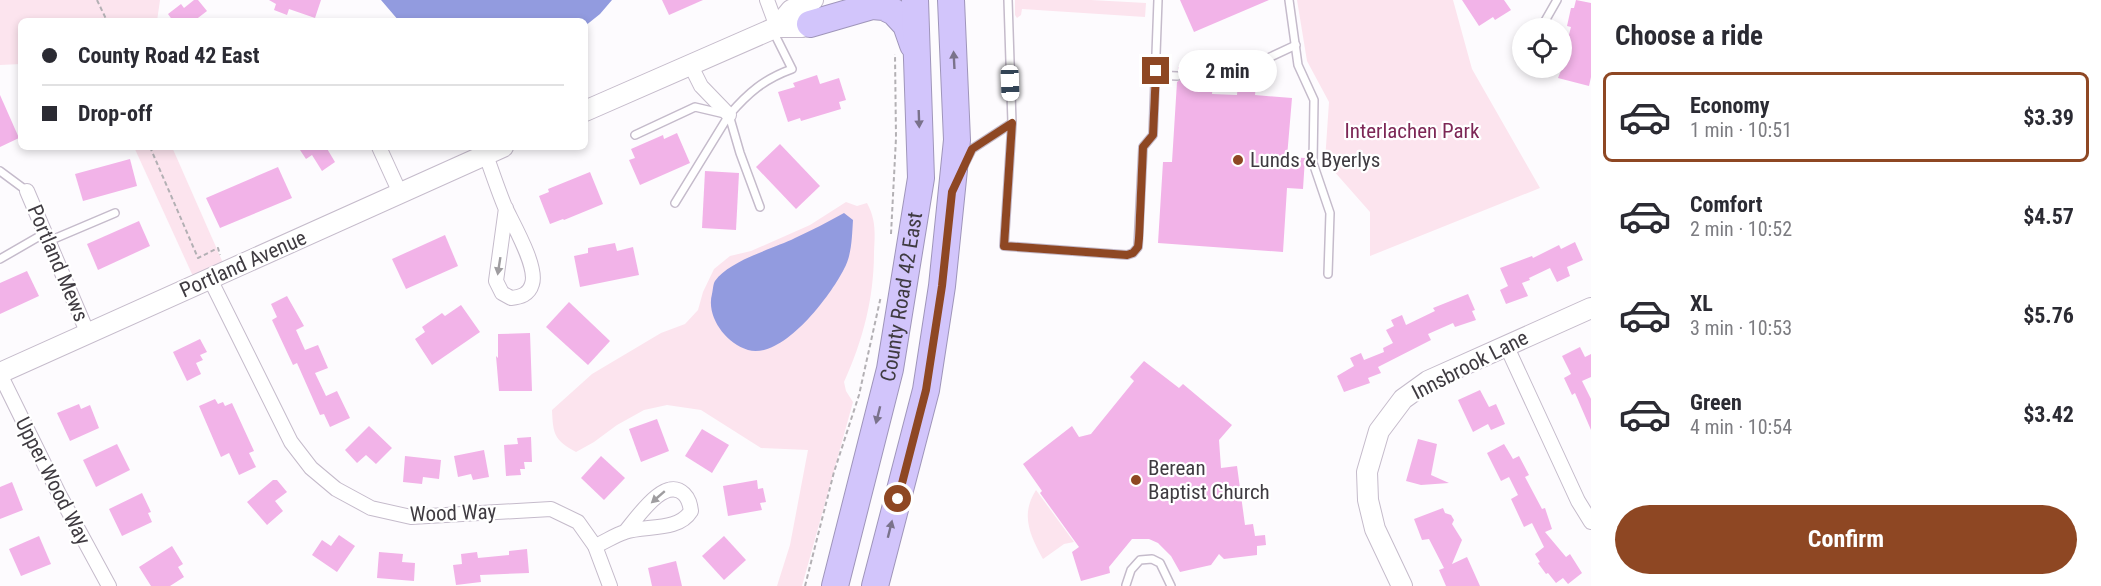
<!DOCTYPE html>
<html lang="en">
<head>
<meta charset="utf-8">
<style>
  :root { --surface:#fff; --page:#f2f2f3; --text:#2b2b33; --muted:#7c7c81; --line:#e1e1e2; --accent:#8e4723 }
  body { margin:0; font-family:"Roboto Condensed",sans-serif; background:var(--page); color:var(--text); height:100vh; display:flex; flex-direction:column; font-size:22px; white-space:nowrap }
  * { box-sizing:border-box; margin:0 }
  p { font-size:20px; color:var(--muted) }
  .icon { flex:none; width:33px; height:33px; fill:none; stroke:currentColor; stroke-width:2; stroke-linecap:round; stroke-linejoin:round }
  .map { position:relative; flex:1; overflow:hidden }
  .drawer { display:flex; flex-direction:column; background:var(--surface); width:510px }
  .drawer>* { flex:none }
  .hud { position:absolute; left:18px; top:18px; width:570px; height:132px; border-radius:9px; box-shadow:0 3px 9px #0003; display:grid; align-content:center; height:132px; padding:0 24px; background:var(--surface) }
  .controls { position:absolute; left:1512px; top:18px; display:grid; gap:12px }
  .controls a { display:grid; place-items:center; width:60px; height:60px; border-radius:50%; background:var(--surface); box-shadow:0 3px 9px #0003; font-size:30px }
  .end { position:absolute; width:27px; height:27px; margin:-14px; border:8px solid #8e4723; background:#fff; box-shadow:0 0 0 3px #fff }
  .from { border-radius:50% }
  .bubble { position:absolute; height:42px; border-radius:21px; background:var(--surface); box-shadow:0 3px 9px #0003; font-size:20px; font-weight:700; line-height:42px; text-align:center }
  .car { position:absolute; width:18px; height:36px; margin:-18px -9px; border-radius:8px; box-shadow:0 0 4px 2px #0007; background:linear-gradient(#fff 24%,#345 0 40%,#fff 0 76%,#345 0 86%,#fff 0) }
  .hud b { display:flex; align-items:center; gap:21px; height:57px; font-size:22px }
  .hud b+b { border-top:2px solid var(--line) }
  .hud i { width:15px; height:15px; background:var(--text) }
  ul { padding:0; list-style:none }
  li { display:flex; align-items:center; gap:18px; height:90px; margin:0 12px 9px; padding:0 12px; border:3px solid transparent; border-radius:9px }
  li div { flex:1 }
  li b { display:block; font-size:22px }
  li em { font-style:normal; font-weight:700 }
  li.on { border-color:var(--accent) }
  li>.icon { width:54px; height:54px; stroke-width:1.5 }
  h2 { padding:0 24px; font-size:27px; line-height:72px }
  .button { display:flex; gap:12px; margin-top:auto; padding:12px 24px }
  .button a { flex:1; height:69px; border-radius:36px; background:var(--accent); color:#fff; font-size:24px; font-weight:700; line-height:69px; text-align:center }
  main { display:flex; flex:1; min-height:0 }
  .map>svg:first-child { display:block }
</style>
</head>
<body>
<main>
<div class="map">
<svg width="1591" height="586" viewBox="0 0 1591 586">
  <rect width="100%" height="100%" fill="#fdfbfe"/>
  <!-- green -->
  <g fill="#fce4ee">
    <polygon points="0,0 160,0 157,21 21,21 21,64 0,65"/>
    <polygon points="1015,0 1091,0 1146,3 1145,17 1022,9 1021,15 1017,18 1015,15"/>
    <polygon points="1297,0 1453,0 1472,69 1540,188 1370,256 1370,212 1325,161 1329,102 1307,61"/>
    <polygon points="134,147 172,147 227,272 197,285"/>
    <path d="M846,202L857,206L867,203C876,220 875,232 874,252C874,298 863,340 844,382L846,391L853,402L802,586H777L790,545L808,450L761,448L701,410L667,405L644,410L617,425L594,442L576,452C554,440 553,434 552,410L592,374L661,333L685,324L698,310L703,292L714,269L730,256L751,251L810,225Z"/>
    <path d="M1036,490L1074,542L1064,544L1043,559C1030,535 1020,515 1036,490Z"/>
  </g>
  <!-- water -->
  <g fill="#929bdf">
    <polygon points="381,0 612,0 600,14 585,26 585,21 399,21"/>
    <path d="M844,213L853,220C852,235 852,255 844,269C831,295 783,360 748,350C725,343 706,316 712,294C713,290 713,284 715,281C730,260 773,249 795,238C812,230 828,222 844,213Z"/>
  </g>
  <!-- building -->
  <g fill="#f2b3e8">
    <polygon points="194,0 198,0 207,11 194,21 173,21 168,14 181,4 184,8"/>
    <polygon points="269,0 321,0 315,18 289,9 287,15 274,10 276,4"/>
    <polygon points="662,0 703,0 669,15"/>
    <polygon points="1180,0 1269,0 1194,32"/>
    <polygon points="1462,0 1504,0 1511,10 1495,20 1493,17 1479,26"/>
    <polygon points="1576,0 1591,3 1591,77 1589,86 1558,78 1562,68 1562,49 1565,50 1571,27 1567,26 1571,8 1574,8"/>
    <polygon points="1178,67 1214,70 1214,73 1208,78 1209,82 1213,84 1212,94 1237,95 1238,83 1256,85 1255,95 1292,98 1287,157 1305,158 1303,189 1287,188 1283,252 1158,243 1163,162 1172,162 1177,82 1183,77 1182,73 1178,70"/>
    <polygon points="817,75 820,84 839,78 846,100 839,102 841,109 801,121 800,118 788,122 778,92 795,87 793,83"/>
    <polygon points="0,95 19,138 0,147"/>
    <polygon points="677,133 690,163 640,185 629,160 635,158 631,149 663,135 664,139"/>
    <polygon points="780,144 820,186 796,209 756,167"/>
    <polygon points="298,147 326,147 335,162 322,171 312,155 306,159"/>
    <polygon points="130,159 137,186 83,201 75,174"/>
    <polygon points="278,167 292,198 220,228 206,198"/>
    <polygon points="705,171 739,173 736,230 702,228"/>
    <polygon points="590,172 603,204 564,220 563,219 550,224 539,196 549,192 548,189"/>
    <polygon points="139,221 150,246 98,270 87,244"/>
    <polygon points="445,235 458,266 406,289 392,259"/>
    <polygon points="1575,242 1583,260 1567,267 1570,276 1557,282 1550,268 1529,278 1530,280 1522,283 1528,296 1506,304 1500,290 1508,286 1500,268 1532,256 1533,258 1559,245 1561,249"/>
    <polygon points="615,243 617,251 633,247 639,275 580,287 574,256 588,253 588,248"/>
    <polygon points="27,271 39,296 0,314 0,283"/>
    <polygon points="1468,294 1475,310 1472,311 1476,320 1455,327 1453,323 1428,334 1431,340 1378,367 1381,373 1368,378 1370,383 1344,392 1337,376 1354,366 1350,358 1361,353 1364,360 1384,352 1383,348 1393,343 1386,330 1394,326 1391,320 1402,315 1406,325 1435,311 1433,308"/>
    <polygon points="287,296 304,326 296,330 305,350 318,345 328,368 315,373 326,396 337,391 350,418 330,427 324,414 320,415 297,363 293,365 272,320 277,317 271,304"/>
    <polygon points="569,302 610,341 588,365 546,327"/>
    <polygon points="461,305 480,332 432,365 415,339 425,332 422,327 442,313 445,316"/>
    <polygon points="530,333 532,391 499,391 496,356 498,358 498,334"/>
    <polygon points="200,339 207,352 200,355 203,360 196,363 201,374 187,381 173,352"/>
    <polygon points="1580,347 1585,357 1591,354 1591,377 1582,381 1591,399 1591,430 1575,393 1572,395 1564,378 1571,374 1562,356"/>
    <polygon points="1144,361 1179,388 1183,384 1232,425 1219,440 1221,468 1237,466 1245,525 1253,524 1255,536 1265,535 1266,545 1257,546 1257,555 1224,559 1219,554 1211,565 1180,572 1171,556 1158,543 1149,539 1132,539 1109,567 1110,573 1081,581 1072,552 1079,547 1040,493 1042,491 1023,464 1072,426 1079,437 1091,434 1134,381 1130,377"/>
    <polygon points="1480,390 1489,407 1496,404 1505,424 1491,430 1488,424 1473,432 1458,400"/>
    <polygon points="215,399 218,404 223,402 225,406 232,403 254,451 249,453 256,467 239,475 229,453 221,457 199,406"/>
    <polygon points="79,404 81,409 90,405 99,428 70,441 57,413"/>
    <polygon points="657,419 669,451 641,462 629,429"/>
    <polygon points="369,426 392,448 376,464 366,455 357,463 345,450"/>
    <polygon points="702,429 729,445 712,473 685,456"/>
    <polygon points="531,437 532,462 524,462 525,469 520,469 521,475 506,476 504,445 518,444 517,438"/>
    <polygon points="1418,439 1437,444 1431,475 1449,483 1421,485 1406,481"/>
    <polygon points="117,444 130,470 96,487 83,460"/>
    <polygon points="1504,444 1513,459 1519,456 1529,475 1525,477 1542,509 1545,508 1552,529 1545,532 1566,557 1570,554 1582,573 1568,584 1563,578 1556,583 1548,573 1546,574 1538,563 1540,562 1535,554 1544,547 1532,523 1524,527 1511,499 1518,495 1509,477 1501,481 1487,453"/>
    <polygon points="484,450 489,477 473,480 471,474 458,477 454,456"/>
    <polygon points="405,456 441,460 439,479 423,477 422,484 403,482"/>
    <polygon points="601,456 625,478 604,500 581,478"/>
    <polygon points="273,480 277,480 287,492 275,501 283,511 267,525 247,502"/>
    <polygon points="757,480 758,489 763,488 766,502 760,503 762,510 728,516 723,486"/>
    <polygon points="12,482 23,510 0,519 0,487"/>
    <polygon points="142,493 151,512 148,513 152,522 122,536 109,509"/>
    <polygon points="1443,508 1445,513 1451,515 1454,520 1452,524 1462,540 1452,564 1467,557 1480,586 1446,586 1439,570 1444,568 1429,539 1422,540 1414,519"/>
    <polygon points="339,535 355,546 337,572 312,555 322,540 331,546"/>
    <polygon points="39,536 51,564 21,576 9,549"/>
    <polygon points="724,536 746,560 724,580 702,556"/>
    <polygon points="172,546 183,564 178,567 184,577 170,586 151,586 139,567"/>
    <polygon points="527,549 529,573 480,575 481,582 456,585 453,565 462,564 461,554 477,552 478,558 509,555 509,551"/>
    <polygon points="379,552 403,554 402,562 415,563 414,581 377,578"/>
    <polygon points="676,561 682,586 652,586 648,568"/>
  </g>
  <g fill="none" stroke-linecap="round" stroke-linejoin="round">
    <defs>
      <g id="lane">
        <polyline points="1008,0 1012,123 1004,246 1127,255 1133,253 1138,247 1143,147 1153,135 1158,0"/>
        <polyline points="1289,0 1298,65 1314,100 1313,163 1330,213 1328,274"/>
        <polyline points="1541,28 1557,0"/>
        <polyline points="1155,75 1177,76"/>
        <polyline points="1214,79 1223,79 1296,45"/>
        <path d="M635,135L695,107L729,115C748,93 764,79 792,69L773,31"/>
        <polyline points="964,165 972,149 1012,123"/>
        <polyline points="0,171 27,191"/>
        <polyline points="675,203 729,115 740,153 760,207"/>
        <polyline points="49,241 115,213"/>
        <polyline points="0,259 45,233"/>
        <polyline points="1126,585 1131,570 1140,560 1152,559 1160,563 1171,586"/>
      </g>
      <g id="street">
        <polyline points="767,0 777,27"/>
        <polyline points="690,64 701,86 729,115"/>
        <polyline points="379,147 400,193"/>
        <path d="M486,155C492,172 498,190 505,207C513,224 538,267 532,284C529,295 520,297 511,298L502,293L496,281L506,208"/>
        <polyline points="27,191 88,334"/>
        <polyline points="210,279 291,442 311,468 336,489 371,508 411,517 551,509 578,522 595,546 610,586"/>
        <polyline points="1506,345 1578,501 1591,522"/>
        <polyline points="0,374 59,494 109,586"/>
        <path d="M595,546C605,542 615,535 625,532C645,525 678,532 691,511C690,504 689,499 684,494C665,475 637,518 625,532"/>
      </g>
      <g id="secondary">
        <polyline points="777,27 791,10 813,0"/>
        <polyline points="585,111 777,27 802,27 821,19"/>
        <polyline points="0,373 503,147"/>
        <polyline points="1402,586 1375,529 1368,500 1367,472 1379,431 1403,399 1428,381 1591,308"/>
      </g>
      <g id="highway">
        <polyline points="810,24 872,6 884,7 894,12 906,25 913,45"/>
        <path id="s1" d="M835,586L890,369L921,178L915,0"/>
        <polyline points="875,586 926,390 942,286 957,140 951,0"/>
      </g>
    </defs>
    <!-- lane casing -->
    <use href="#lane" stroke="#c5bbcb" stroke-width="10"/>
    <!-- street casing -->
    <use href="#street" stroke="#c5bbcb" stroke-width="16"/>
    <!-- secondary casing -->
    <use href="#secondary" stroke="#c5bbcb" stroke-width="22"/>
    <!-- highway casing -->
    <use href="#highway" stroke="#9f95ba" stroke-width="28"/>
    <!-- path -->
    <g stroke="#b3b0b4" stroke-width="2" stroke-dasharray="4.5 3" stroke-linecap="butt">
      <polyline points="97,0 107,21"/>
      <polyline points="150,147 198,258 218,248 220,255"/>
      <polyline points="891,234 896,138 895,54"/>
      <polyline points="805,586 834,472 859,395 881,296"/>
    </g>
    <!-- lane -->
    <use href="#lane" stroke="#fff" stroke-width="7"/>
    <!-- street -->
    <use href="#street" stroke="#fff" stroke-width="14"/>
    <!-- secondary -->
    <use href="#secondary" stroke="#fff" stroke-width="20"/>
    <!-- highway -->
    <use href="#highway" stroke="#d2c5fb" stroke-width="26"/>
  </g>
  <!-- one-way arrows -->
  <defs><path id="oneway-solid" d="M-6-.8H1V-3.2L6.5 0L1 3.2V.8H-6Z" transform="scale(1.5)"/></defs>
  <g fill="#7a728b">
    <use href="#oneway-solid" transform="translate(954 60) rotate(-93)"/>
    <use href="#oneway-solid" transform="translate(919 119) rotate(88)"/>
    <use href="#oneway-solid" transform="translate(878 415) rotate(104)"/>
    <use href="#oneway-solid" transform="translate(890 529) rotate(-76)"/>
  </g>
  <g fill="#9f9da0">
    <use href="#oneway-solid" transform="translate(499 266) rotate(99)"/>
    <use href="#oneway-solid" transform="translate(658 497) rotate(139)"/>
  </g>
  <g fill="none" stroke-linecap="round" stroke-linejoin="round">
    <!-- route -->
    <polyline stroke="#8e4723" stroke-width="8" points="898,499 926,390 942,286 952,192 972,149 1012,123 1004,246 1127,255 1133,253 1138,247 1139,238 1143,147 1153,135 1156,71"/>
  </g>
  <!-- markers -->
  <g fill="#8e4723" stroke="#fff" stroke-width="2">
    <circle cx="1238" cy="160" r="6"/>
    <circle cx="1136" cy="480" r="6"/>
  </g>
  <g text-anchor="middle" dominant-baseline="central" stroke-width="4.5" stroke-linejoin="round" paint-order="stroke">
    <!-- park labels -->
    <g font-size="21" fill="#7d2756" stroke="#fff">
      <text x="1412" y="131">Interlachen Park</text>
    </g>
    <!-- poi labels -->
    <g font-size="21" fill="#3f3b41" stroke="#fff" text-anchor="start">
      <text x="1250" y="160">Lunds &amp; Byerlys</text>
      <text x="1148" y="468">Berean<tspan x="1148" dy="24">Baptist Church</tspan></text>
    </g>
    <!-- street labels -->
    <g font-size="21" fill="#3f3b41" stroke="#fff">
      <text transform="translate(58 263) rotate(67)">Portland Mews</text>
      <text transform="translate(243 264) rotate(-24)">Portland Avenue</text>
      <text stroke="none"><textPath href="#s1" startOffset="297">County Road 42 East</textPath></text>
      <text transform="translate(1470 365) rotate(-27)">Innsbrook Lane</text>
      <text transform="translate(53 481) rotate(63)">Upper Wood Way</text>
      <text transform="translate(453 513) rotate(-2)">Wood Way</text>
    </g>
  </g>
</svg>
<div class="controls">
<a><svg class="icon" aria-label="locate" viewBox="0 0 24 24"><circle cx="12" cy="12" r="6"/><path d="M12 2v4M12 18v4M2 12h4M18 12h4"/></svg></a>
</div>
<i class="end from" style="left:898px;top:499px"></i>
<i class="end" style="left:1156px;top:71px"></i>
<div class="bubble" style="left:1178px;top:50px;width:99px">2 min</div>
<i class="car" style="left:1010px;top:83px;rotate:178deg"></i>
<div class="hud">
<b><i class="from"></i>County Road 42 East</b>
<b><i></i>Drop-off</b>
</div>
</div>
<section class="drawer">
<h2>Choose a ride</h2>
<ul>
<li class="on"><svg class="icon" aria-label="car" viewBox="0 0 24 24"><path d="M5 17H2v-5l4-1 3-4h7l3 4 3 1v5h-3M9 17h6M6 11h13"/><circle cx="7" cy="17" r="2"/><circle cx="17" cy="17" r="2"/></svg><div><b>Economy</b><p>1 min · 10:51</p></div><em>$3.39</em></li>
<li><svg class="icon" aria-label="car" viewBox="0 0 24 24"><path d="M5 17H2v-5l4-1 3-4h7l3 4 3 1v5h-3M9 17h6M6 11h13"/><circle cx="7" cy="17" r="2"/><circle cx="17" cy="17" r="2"/></svg><div><b>Comfort</b><p>2 min · 10:52</p></div><em>$4.57</em></li>
<li><svg class="icon" aria-label="car" viewBox="0 0 24 24"><path d="M5 17H2v-5l4-1 3-4h7l3 4 3 1v5h-3M9 17h6M6 11h13"/><circle cx="7" cy="17" r="2"/><circle cx="17" cy="17" r="2"/></svg><div><b>XL</b><p>3 min · 10:53</p></div><em>$5.76</em></li>
<li><svg class="icon" aria-label="car" viewBox="0 0 24 24"><path d="M5 17H2v-5l4-1 3-4h7l3 4 3 1v5h-3M9 17h6M6 11h13"/><circle cx="7" cy="17" r="2"/><circle cx="17" cy="17" r="2"/></svg><div><b>Green</b><p>4 min · 10:54</p></div><em>$3.42</em></li>
</ul>
<div class="button"><a>Confirm</a></div>
</section>
</main>
</body>
</html>
